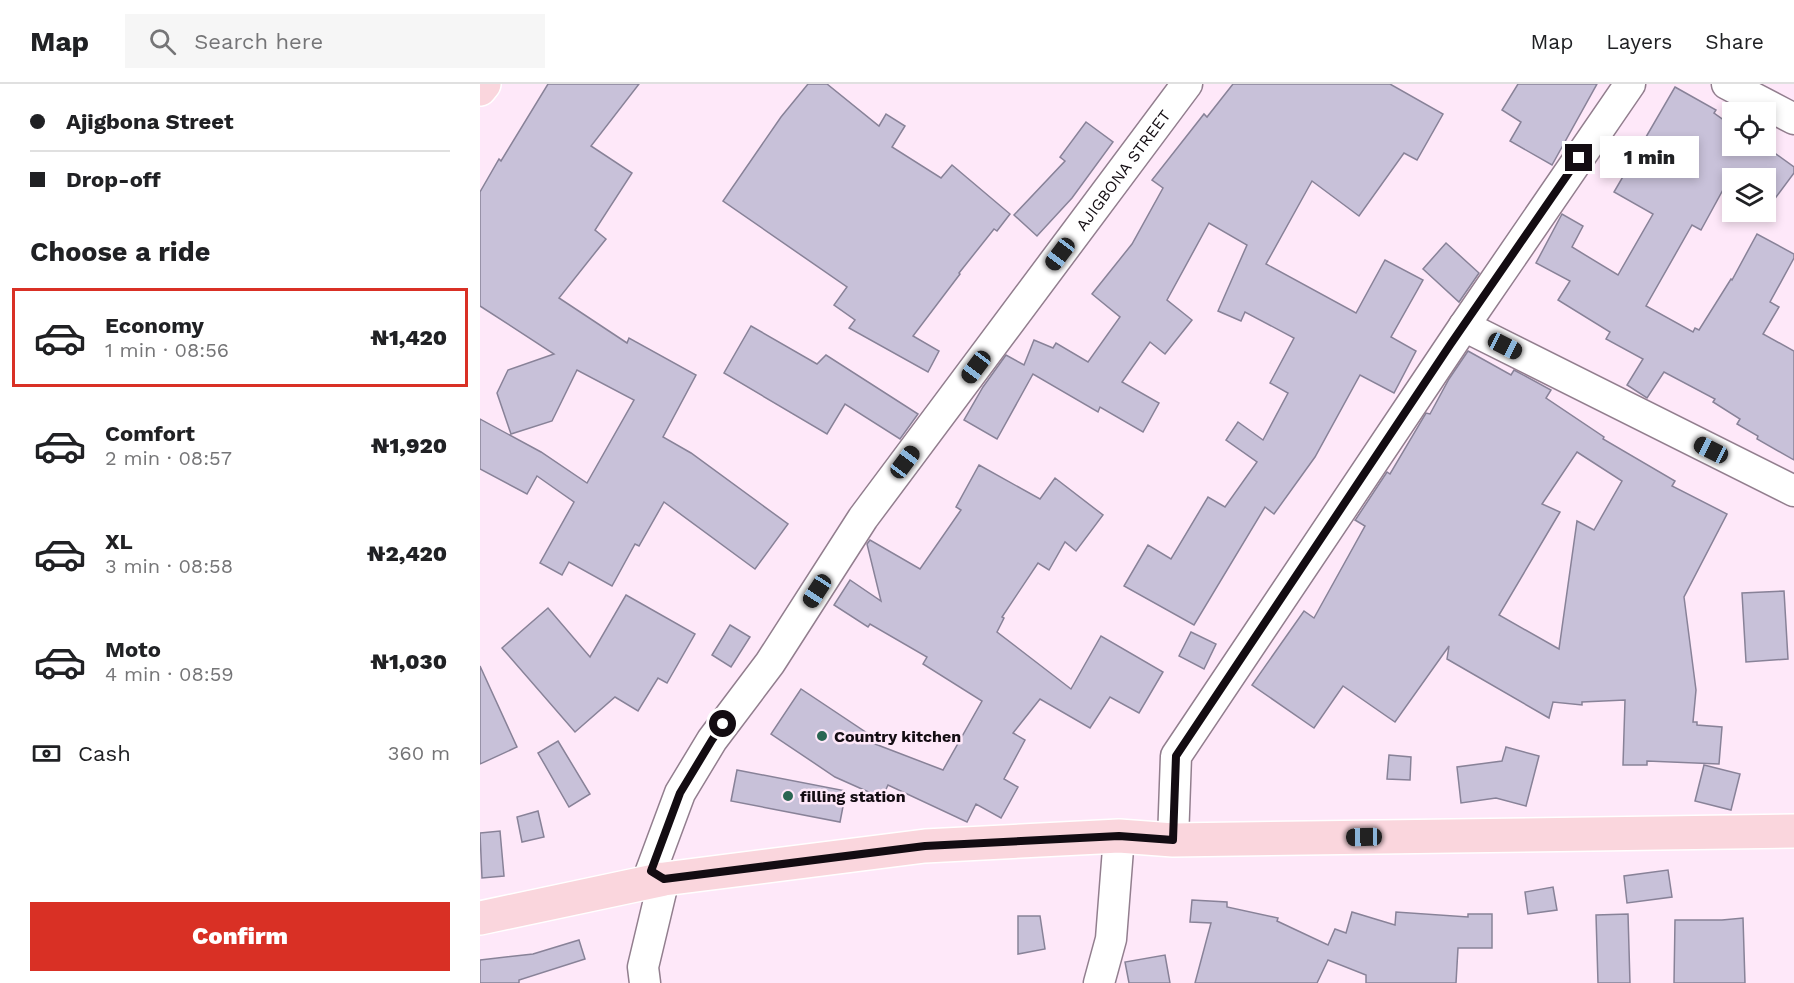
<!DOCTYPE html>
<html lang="en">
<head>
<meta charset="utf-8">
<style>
  :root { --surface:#fff; --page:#f6f6f6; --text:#202124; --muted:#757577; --line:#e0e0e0; --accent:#d93025 }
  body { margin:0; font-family:"Work Sans",sans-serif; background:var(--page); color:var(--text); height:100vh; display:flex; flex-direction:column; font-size:22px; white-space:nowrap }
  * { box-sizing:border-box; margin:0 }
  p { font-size:20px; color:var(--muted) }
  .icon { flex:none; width:33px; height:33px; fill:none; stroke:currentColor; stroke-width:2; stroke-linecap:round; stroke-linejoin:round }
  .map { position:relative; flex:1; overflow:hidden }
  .side { display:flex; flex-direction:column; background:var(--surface); width:480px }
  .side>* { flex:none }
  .hud { display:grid; align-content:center; height:132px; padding:0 30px; background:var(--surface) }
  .fabs { position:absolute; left:1242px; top:18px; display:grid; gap:12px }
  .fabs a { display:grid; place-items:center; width:54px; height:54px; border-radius:0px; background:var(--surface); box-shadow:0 3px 9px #0003; font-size:30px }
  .end { position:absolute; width:27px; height:27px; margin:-14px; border:8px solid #130c12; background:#fff; box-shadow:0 0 0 3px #fff }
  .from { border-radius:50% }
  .bubble { position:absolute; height:42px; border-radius:0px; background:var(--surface); box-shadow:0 3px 9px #0003; font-size:20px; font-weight:800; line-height:42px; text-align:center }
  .car { position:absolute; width:18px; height:36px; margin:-18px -9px; border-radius:8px; box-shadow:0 0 4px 2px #0007; background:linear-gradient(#222 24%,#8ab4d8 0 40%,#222 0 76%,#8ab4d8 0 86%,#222 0) }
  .hud b { display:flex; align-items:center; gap:21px; height:57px; font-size:22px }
  .hud b+b { border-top:2px solid var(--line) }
  .hud i { width:15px; height:15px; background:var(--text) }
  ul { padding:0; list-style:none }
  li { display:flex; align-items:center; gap:18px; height:99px; margin:0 12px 9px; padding:0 18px; border:3px solid transparent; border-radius:0px }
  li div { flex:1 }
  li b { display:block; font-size:22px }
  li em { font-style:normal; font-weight:800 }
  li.active { border-color:var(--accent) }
  li>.icon { width:54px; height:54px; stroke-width:1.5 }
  h2 { padding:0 30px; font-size:27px; line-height:72px }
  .pay { display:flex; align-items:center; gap:15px; height:66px; padding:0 30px; font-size:22px }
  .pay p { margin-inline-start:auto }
  .primary-button { display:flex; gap:12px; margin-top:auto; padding:12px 30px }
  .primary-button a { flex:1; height:69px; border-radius:0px; background:var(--accent); color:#fff; font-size:24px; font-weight:800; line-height:69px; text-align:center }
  header { display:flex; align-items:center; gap:36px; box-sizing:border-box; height:84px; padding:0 30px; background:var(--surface); border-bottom:2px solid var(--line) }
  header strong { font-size:28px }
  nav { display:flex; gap:33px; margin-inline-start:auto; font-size:21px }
  .search { width:420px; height:54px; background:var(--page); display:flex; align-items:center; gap:15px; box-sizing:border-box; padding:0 21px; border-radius:0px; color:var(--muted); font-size:22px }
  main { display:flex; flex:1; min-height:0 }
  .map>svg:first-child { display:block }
</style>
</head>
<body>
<header>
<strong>Map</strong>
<div class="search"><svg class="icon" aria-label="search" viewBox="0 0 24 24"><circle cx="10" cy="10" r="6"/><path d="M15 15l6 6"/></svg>Search here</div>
<nav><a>Map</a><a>Layers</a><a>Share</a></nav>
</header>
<main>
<section class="side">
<div class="hud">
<b><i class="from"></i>Ajigbona Street</b>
<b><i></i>Drop-off</b>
</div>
<h2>Choose a ride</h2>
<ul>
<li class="active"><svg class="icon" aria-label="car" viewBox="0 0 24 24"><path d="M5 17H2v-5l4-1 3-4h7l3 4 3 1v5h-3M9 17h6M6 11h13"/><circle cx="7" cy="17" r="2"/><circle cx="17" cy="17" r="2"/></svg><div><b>Economy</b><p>1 min · 08:56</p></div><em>₦1,420</em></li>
<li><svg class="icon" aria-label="car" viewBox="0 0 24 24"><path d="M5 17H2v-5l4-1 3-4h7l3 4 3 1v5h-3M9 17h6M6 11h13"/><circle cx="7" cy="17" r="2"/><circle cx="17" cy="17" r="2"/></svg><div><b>Comfort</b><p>2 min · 08:57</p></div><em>₦1,920</em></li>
<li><svg class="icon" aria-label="car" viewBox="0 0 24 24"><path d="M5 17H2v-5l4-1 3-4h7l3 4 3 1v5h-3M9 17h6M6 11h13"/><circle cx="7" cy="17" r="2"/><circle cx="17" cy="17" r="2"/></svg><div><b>XL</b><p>3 min · 08:58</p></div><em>₦2,420</em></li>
<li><svg class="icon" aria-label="car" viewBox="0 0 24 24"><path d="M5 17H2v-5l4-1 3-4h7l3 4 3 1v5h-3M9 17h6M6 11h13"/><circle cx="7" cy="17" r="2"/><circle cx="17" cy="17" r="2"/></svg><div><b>Moto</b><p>4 min · 08:59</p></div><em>₦1,030</em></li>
</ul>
<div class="pay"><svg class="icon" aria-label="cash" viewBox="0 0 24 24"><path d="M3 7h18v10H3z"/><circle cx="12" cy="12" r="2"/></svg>Cash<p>360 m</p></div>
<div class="primary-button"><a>Confirm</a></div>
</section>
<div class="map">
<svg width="1314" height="899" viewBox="0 0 1314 899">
  <rect width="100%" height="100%" fill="#fee8f9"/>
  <!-- building -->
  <g fill="#c8c1d9" stroke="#888298" stroke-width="1.5" fill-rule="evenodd">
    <polygon points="68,0 159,0 111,62 152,89 115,146 126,155 79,214 147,259 149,254 216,291 183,353 211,369 308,440 275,485 184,418 159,462 155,460 132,502 89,478 82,491 60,479 94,418 57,392 47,410 0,385 0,335 61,368 107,399 154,316 97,286 72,337 31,350 17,309 28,286 74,270 0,222 0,108 19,75 21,77"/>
    <polygon points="328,0 347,0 399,42 406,30 425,42 412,63 461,94 472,81 530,130 517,147 514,145 479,189 480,190 433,252 459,267 448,288 369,244 375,236 354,221 367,203 243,117 301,33"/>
    <polygon points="753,0 910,0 963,30 937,76 924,69 879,132 832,97 786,180 876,229 905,176 943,196 911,253 936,267 914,309 880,291 835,373 794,430 785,423 714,541 644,502 668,461 691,475 728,413 745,423 777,378 746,356 758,338 783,356 808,309 790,299 814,254 765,228 761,237 738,227 767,161 729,139 687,216 712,236 685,270 670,258 642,298 679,319 663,348 620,323 618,328 553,290 517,355 484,336 503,303 526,271 544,281 554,256 573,264 576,259 608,278 640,233 612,210 652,160 683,104 672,96 724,30 727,33"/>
    <polygon points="1038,0 1117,0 1072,81 1030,57 1041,38 1022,26"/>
    <polygon points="1195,3 1236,26 1234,29 1252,42 1252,62 1285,62 1314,83 1314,89 1282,132 1276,128 1286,128 1286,94 1252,94 1252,111 1244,104 1221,146 1212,141 1166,222 1213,248 1215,244 1219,246 1251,195 1252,196 1277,150 1314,170 1314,174 1290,218 1299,223 1283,250 1314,267 1314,376 1277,355 1278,352 1257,340 1260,335 1233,318 1235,315 1184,288 1167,314 1147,301 1163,275 1126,255 1130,248 1078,216 1090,197 1056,179 1082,130 1103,142 1092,163 1138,191 1173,130 1134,108"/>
    <polygon points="606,38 633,58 592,114 557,152 534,131 585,77 580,73"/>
    <polygon points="966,159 999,189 979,218 943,185"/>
    <polygon points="271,242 337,280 346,271 438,330 420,355 365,320 347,350 244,289"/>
    <path d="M988,267L1031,291L1034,286L1071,306L1066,314L1124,353L1123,355L1195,397L1192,402L1247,430L1204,513L1216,606L1213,638H1217V641L1242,643L1239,680L1167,677V681H1143L1145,616L1102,618V621L1073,618L1069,634L967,575L969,562L915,638L863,602L834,644L772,601L824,527L834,534L885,442L875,436L876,435L907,388L910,390L946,329L950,330L969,295ZM1097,368L1142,397L1114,446L1097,437L1079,565L1019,531L1080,428L1062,420Z"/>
    <polygon points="499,381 560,415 575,394 623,431 596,467 585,458 569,486 558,479 522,533 524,534 517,548 591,605 621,552 683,588 659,629 630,613 610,644 560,615 533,649 545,656 524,695 538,703 521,734 496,720 487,738 408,701 402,714 355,693 291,650 321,605 393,653 390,658 463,686 502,617 443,580 447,573 390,540 388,543 354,521 370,496 401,517 387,460 390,456 440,485 481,426 476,423"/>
    <polygon points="1304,507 1308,575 1266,578 1262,509"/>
    <polygon points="146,511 215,550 187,599 178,594 158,627 135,613 95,648 22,564 68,524 110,573"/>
    <polygon points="250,541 270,553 251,583 232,571"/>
    <polygon points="711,548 736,560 724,585 699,572"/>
    <polygon points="0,582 37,663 0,680"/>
    <polygon points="78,657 110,710 89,723 58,669"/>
    <polygon points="1026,663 1059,672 1046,722 1016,714 981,719 977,683 1022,677"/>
    <polygon points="909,671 931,673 930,696 907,695"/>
    <polygon points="1224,681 1260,690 1251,726 1215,717"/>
    <polygon points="257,686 366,707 360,738 251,717"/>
    <polygon points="58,727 64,753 42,758 37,733"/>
    <polygon points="20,747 24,792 2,794 0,749"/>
    <polygon points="1188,786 1192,813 1147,819 1144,792"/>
    <polygon points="1073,803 1077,826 1048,830 1045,808"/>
    <polygon points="712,816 747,818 747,823 798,834 797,837 848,861 855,845 866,849 872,828 915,841 916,828 988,833 988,830 1012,830 1012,864 978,864 976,899 886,899 886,891 848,876 837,899 715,899 731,839 710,838"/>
    <polygon points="1148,830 1150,899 1118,899 1116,831"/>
    <polygon points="538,832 560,832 565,865 538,870"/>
    <polygon points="1263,834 1265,899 1194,899 1195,836 1242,836"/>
    <polygon points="99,856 105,875 39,896 39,899 0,899 0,876 53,870"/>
    <polygon points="685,871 690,899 649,899 645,878"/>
  </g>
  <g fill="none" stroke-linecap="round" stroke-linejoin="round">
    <defs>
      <g id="minor">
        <polyline points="1247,0 1314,35"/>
        <polyline points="984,242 1314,407"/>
        <polyline points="693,756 696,672 984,242 1150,0"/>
        <path id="s1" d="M165,899L163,883L184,795L171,787L200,709L232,656L290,579L383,434L707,0"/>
        <polyline points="619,899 631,855 639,752"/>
      </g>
      <g id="major">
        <polyline points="0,5 4,0"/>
        <polyline points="0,834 184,795 445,762 639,752 693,756 1314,747"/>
      </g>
    </defs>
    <!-- minor casing -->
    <use href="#minor" stroke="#927e8e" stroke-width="33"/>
    <!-- major casing -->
    <use href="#major" stroke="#fff" stroke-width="36"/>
    <!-- minor -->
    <use href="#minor" stroke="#fff" stroke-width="30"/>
    <!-- major -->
    <use href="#major" stroke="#fad6dd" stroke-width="33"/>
  </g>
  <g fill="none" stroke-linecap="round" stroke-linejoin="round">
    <!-- route -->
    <polyline stroke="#130c12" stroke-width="8" points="243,640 232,656 200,709 171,787 184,795 445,762 639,752 693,756 696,672 970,261 1099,74"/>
  </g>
  <!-- markers -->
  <g fill="#2a6652" stroke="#fee8f9" stroke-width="2">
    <circle cx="342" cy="652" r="6"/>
    <circle cx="308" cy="712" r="6"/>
  </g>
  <g text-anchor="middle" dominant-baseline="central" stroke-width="5" stroke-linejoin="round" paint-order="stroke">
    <!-- street labels -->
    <g font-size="16" fill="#130c12" stroke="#fee8f9">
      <text stroke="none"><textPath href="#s1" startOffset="970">AJIGBONA STREET</textPath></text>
    </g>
    <!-- poi labels -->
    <g font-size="16" font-weight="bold" fill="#130c12" stroke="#fee8f9" text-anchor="start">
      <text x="354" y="652">Country kitchen</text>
      <text x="320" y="712">filling station</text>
    </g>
  </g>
</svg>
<div class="fabs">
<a><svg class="icon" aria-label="locate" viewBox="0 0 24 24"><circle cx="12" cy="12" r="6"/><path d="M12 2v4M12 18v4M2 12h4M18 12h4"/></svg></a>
<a><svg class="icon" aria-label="layers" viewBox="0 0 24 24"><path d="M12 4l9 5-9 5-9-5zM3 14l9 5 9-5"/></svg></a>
</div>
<i class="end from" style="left:243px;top:640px"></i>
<i class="end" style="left:1099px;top:74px"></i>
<div class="bubble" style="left:1120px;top:52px;width:99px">1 min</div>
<i class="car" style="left:580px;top:170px;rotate:217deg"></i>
<i class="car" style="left:1025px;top:262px;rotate:117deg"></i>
<i class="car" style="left:496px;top:283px;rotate:217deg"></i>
<i class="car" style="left:1231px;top:366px;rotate:297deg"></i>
<i class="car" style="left:425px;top:378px;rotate:37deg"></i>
<i class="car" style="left:337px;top:507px;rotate:213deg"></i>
<i class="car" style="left:884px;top:753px;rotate:269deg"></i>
</div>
</main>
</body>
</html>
